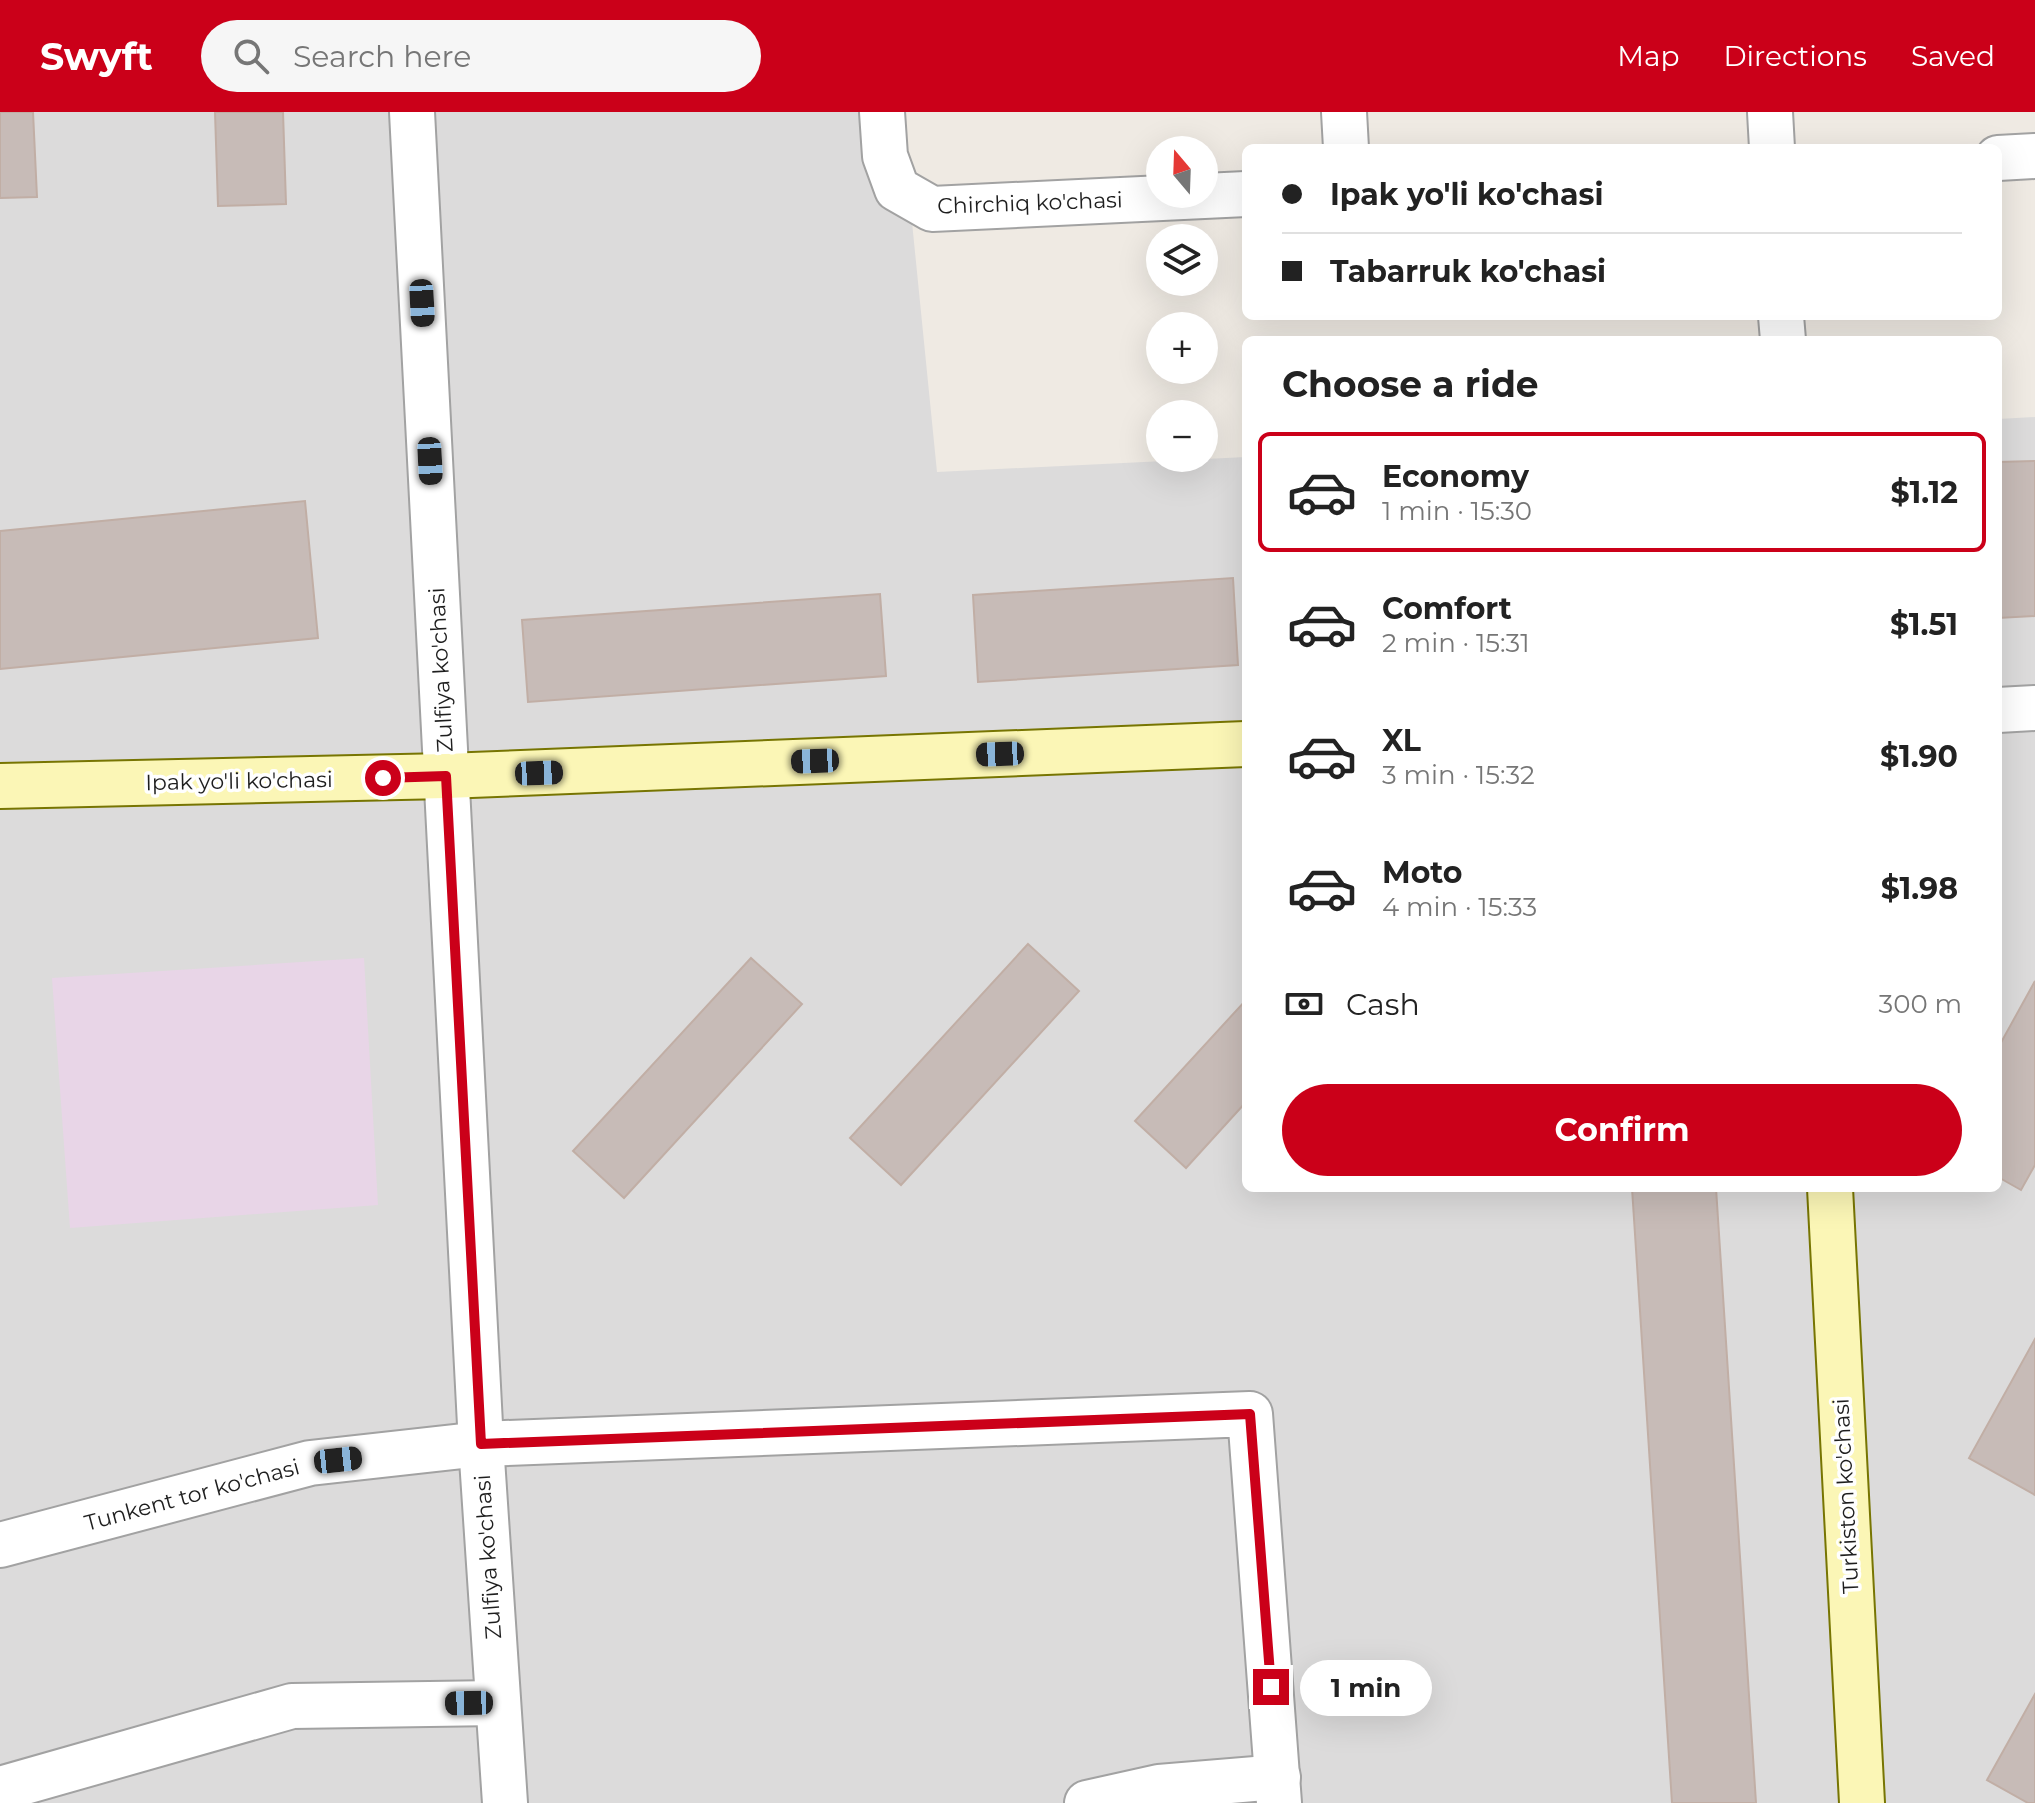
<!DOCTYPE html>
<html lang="en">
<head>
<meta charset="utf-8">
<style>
  :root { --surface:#fff; --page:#f6f6f6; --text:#222; --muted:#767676; --line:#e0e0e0; --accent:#cb0019 }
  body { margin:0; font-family:Montserrat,sans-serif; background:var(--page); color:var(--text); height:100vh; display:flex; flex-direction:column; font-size:30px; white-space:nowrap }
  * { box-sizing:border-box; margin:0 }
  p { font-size:26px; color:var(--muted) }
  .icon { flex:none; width:44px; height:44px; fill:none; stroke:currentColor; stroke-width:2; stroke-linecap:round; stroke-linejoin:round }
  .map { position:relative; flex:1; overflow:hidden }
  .drawer { position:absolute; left:1242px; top:224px; width:760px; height:856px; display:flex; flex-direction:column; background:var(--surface); border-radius:12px; box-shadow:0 8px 32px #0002 }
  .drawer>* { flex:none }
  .top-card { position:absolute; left:1242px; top:32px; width:760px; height:176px; border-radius:12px; box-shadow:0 8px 32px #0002; display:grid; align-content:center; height:176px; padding:0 40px; background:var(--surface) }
  .needle { width:52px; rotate:341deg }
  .tools { position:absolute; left:1146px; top:24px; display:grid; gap:16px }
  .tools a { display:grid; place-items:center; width:72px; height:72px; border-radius:50%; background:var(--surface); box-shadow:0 8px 32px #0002; font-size:40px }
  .end { position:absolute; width:36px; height:36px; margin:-18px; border:10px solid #cb0019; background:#fff; box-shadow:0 0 0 4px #fff }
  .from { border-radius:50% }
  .bubble { position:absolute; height:56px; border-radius:28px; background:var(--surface); box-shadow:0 8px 32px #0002; font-size:26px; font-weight:700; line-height:56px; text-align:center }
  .car { position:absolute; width:24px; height:48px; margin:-24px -12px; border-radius:10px; box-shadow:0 0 6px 2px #0007; background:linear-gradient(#222 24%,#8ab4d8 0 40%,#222 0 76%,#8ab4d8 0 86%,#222 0) }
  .top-card b { display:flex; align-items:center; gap:28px; height:76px; font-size:30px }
  .top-card b+b { border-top:2px solid var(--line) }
  .top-card i { width:20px; height:20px; background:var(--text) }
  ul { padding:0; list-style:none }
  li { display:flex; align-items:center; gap:24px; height:120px; margin:0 16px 12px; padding:0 24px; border:4px solid transparent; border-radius:12px }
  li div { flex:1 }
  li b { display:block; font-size:30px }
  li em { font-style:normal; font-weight:700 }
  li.active { border-color:var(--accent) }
  li>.icon { width:72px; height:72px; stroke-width:1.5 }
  h2 { padding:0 40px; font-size:36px; line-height:96px }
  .pay { display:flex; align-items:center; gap:20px; height:88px; padding:0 40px; font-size:30px }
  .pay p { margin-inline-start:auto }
  .cta { display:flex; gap:16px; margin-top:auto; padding:16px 40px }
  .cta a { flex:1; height:92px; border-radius:48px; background:var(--accent); color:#fff; font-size:32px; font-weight:700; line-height:92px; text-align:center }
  header { display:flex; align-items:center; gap:48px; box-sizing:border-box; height:112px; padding:0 40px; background:var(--accent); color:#fff }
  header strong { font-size:38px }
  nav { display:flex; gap:44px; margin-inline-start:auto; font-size:28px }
  .search { width:560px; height:72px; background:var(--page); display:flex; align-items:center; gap:20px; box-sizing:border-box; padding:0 28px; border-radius:44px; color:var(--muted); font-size:30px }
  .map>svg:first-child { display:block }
</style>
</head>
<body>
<header>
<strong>Swyft</strong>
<div class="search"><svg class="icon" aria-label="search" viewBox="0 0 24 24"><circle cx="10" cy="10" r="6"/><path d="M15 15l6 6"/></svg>Search here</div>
<nav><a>Map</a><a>Directions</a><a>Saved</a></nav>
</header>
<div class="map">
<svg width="2035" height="1691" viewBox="0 0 2035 1691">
  <rect width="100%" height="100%" fill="#efeae3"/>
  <!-- residential -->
  <polygon fill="#dcdbdb" points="0,0 901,0 937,360 1246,345 1246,1076 1998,1076 1998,307 2035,305 2035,1691 0,1691"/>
  <!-- industrial -->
  <polygon fill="#e8d5e7" points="364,846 378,1093 70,1116 52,866"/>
  <!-- building -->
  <g fill="#c7bbb7" stroke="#c1aea5" stroke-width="2">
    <polygon points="0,0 33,0 37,85 0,86"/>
    <polygon points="215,0 283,0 286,92 218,94"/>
    <polygon points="2035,349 2035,504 1998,506 1998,350"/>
    <polygon points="305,389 318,526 0,557 0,419"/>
    <polygon points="1233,466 1238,553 978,570 973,483"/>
    <polygon points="880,482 886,564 528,590 522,508"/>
    <polygon points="1028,832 1079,879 901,1073 850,1026"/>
    <polygon points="751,846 802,892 624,1086 573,1039"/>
    <polygon points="2035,869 2035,1053 2021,1078 1998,1065 1998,936"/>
    <polygon points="1246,888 1246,990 1186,1056 1135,1009"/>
    <polygon points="1632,1076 1716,1076 1756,1691 1672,1691"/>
    <polygon points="2035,1227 2035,1383 1969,1346"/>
    <polygon points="2035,1582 2035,1691 2028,1691 1987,1668"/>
  </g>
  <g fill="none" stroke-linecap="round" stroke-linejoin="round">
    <defs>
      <g id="minor">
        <polyline points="412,0 481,1332 505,1691"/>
        <polyline points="882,0 885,44 897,77 932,97 1246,82"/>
        <polyline points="1344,0 1346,36"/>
        <polyline points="1770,0 1772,36"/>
        <polyline points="1998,46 2035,44"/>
        <polyline points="1781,204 1783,228"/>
        <polyline points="1998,598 2035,596"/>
        <polyline points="0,1433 310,1351 481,1332 1250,1302 1279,1691"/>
        <polyline points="0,1677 292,1594 498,1591"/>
        <polyline points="1087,1691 1159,1675 1278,1665"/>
      </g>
      <g id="secondary">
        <polyline points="0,674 446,664 1246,632"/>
        <polyline points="1830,1076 1862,1691"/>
      </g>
    </defs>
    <!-- minor casing -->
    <use href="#minor" stroke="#a2a2a2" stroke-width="48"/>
    <!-- secondary casing -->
    <use href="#secondary" stroke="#777502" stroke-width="48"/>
    <!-- minor -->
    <use href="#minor" stroke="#fff" stroke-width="44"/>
    <!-- secondary -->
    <use href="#secondary" stroke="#fbf6b6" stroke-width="44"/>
  </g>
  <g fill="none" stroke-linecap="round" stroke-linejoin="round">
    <!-- route -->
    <polyline stroke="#cb0019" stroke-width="10" points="383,666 446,664 481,1332 1250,1302 1271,1575"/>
  </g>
  <g text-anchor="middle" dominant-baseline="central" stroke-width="7" stroke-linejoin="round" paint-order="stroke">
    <!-- street labels -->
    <g font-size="22" fill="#1e1e1e" stroke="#fff">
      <text transform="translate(1030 91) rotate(-2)">Chirchiq ko'chasi</text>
      <text transform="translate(441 558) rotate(-93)">Zulfiya ko'chasi</text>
      <text transform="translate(239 669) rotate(-1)">Ipak yo'li ko'chasi</text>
      <text transform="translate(192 1383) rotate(-15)">Tunkent tor ko'chasi</text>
      <text transform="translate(1846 1384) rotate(-93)">Turkiston ko'chasi</text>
      <text transform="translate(488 1445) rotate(-94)">Zulfiya ko'chasi</text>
    </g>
  </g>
</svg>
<div class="tools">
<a><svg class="needle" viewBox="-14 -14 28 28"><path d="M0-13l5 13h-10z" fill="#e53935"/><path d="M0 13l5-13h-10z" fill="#767676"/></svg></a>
<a><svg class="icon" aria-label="layers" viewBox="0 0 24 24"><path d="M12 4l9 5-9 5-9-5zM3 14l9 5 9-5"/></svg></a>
<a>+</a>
<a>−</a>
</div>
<i class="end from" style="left:383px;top:666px"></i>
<i class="end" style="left:1271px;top:1575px"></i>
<div class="bubble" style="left:1300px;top:1548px;width:132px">1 min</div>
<i class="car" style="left:422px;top:191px;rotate:177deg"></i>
<i class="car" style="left:430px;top:349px;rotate:177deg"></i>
<i class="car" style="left:1000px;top:642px;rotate:268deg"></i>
<i class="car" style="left:815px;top:649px;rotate:268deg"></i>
<i class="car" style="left:539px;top:661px;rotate:88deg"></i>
<i class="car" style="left:338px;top:1348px;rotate:84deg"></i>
<i class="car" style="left:469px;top:1591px;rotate:269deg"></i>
<div class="top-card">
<b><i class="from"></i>Ipak yo'li ko'chasi</b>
<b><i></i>Tabarruk ko'chasi</b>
</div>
<section class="drawer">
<h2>Choose a ride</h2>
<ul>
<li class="active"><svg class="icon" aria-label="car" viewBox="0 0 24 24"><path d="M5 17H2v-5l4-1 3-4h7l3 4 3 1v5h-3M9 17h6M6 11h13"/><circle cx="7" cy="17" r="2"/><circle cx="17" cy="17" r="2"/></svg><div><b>Economy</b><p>1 min · 15:30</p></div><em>$1.12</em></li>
<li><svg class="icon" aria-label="car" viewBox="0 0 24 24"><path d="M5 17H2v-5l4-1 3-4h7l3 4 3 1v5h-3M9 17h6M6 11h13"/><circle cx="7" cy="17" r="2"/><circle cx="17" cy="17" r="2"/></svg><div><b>Comfort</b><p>2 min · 15:31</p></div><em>$1.51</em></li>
<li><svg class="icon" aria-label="car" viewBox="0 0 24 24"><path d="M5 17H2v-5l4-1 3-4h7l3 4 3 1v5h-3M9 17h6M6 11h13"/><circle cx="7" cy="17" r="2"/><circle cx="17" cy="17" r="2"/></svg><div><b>XL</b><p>3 min · 15:32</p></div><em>$1.90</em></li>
<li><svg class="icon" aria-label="car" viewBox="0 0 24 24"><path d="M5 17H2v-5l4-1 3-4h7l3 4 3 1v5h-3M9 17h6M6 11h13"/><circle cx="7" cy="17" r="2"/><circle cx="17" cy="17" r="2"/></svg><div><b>Moto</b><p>4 min · 15:33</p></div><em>$1.98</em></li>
</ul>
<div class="pay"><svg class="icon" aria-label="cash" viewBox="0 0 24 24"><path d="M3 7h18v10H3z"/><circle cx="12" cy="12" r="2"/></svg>Cash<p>300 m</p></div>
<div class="cta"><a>Confirm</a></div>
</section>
</div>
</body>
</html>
